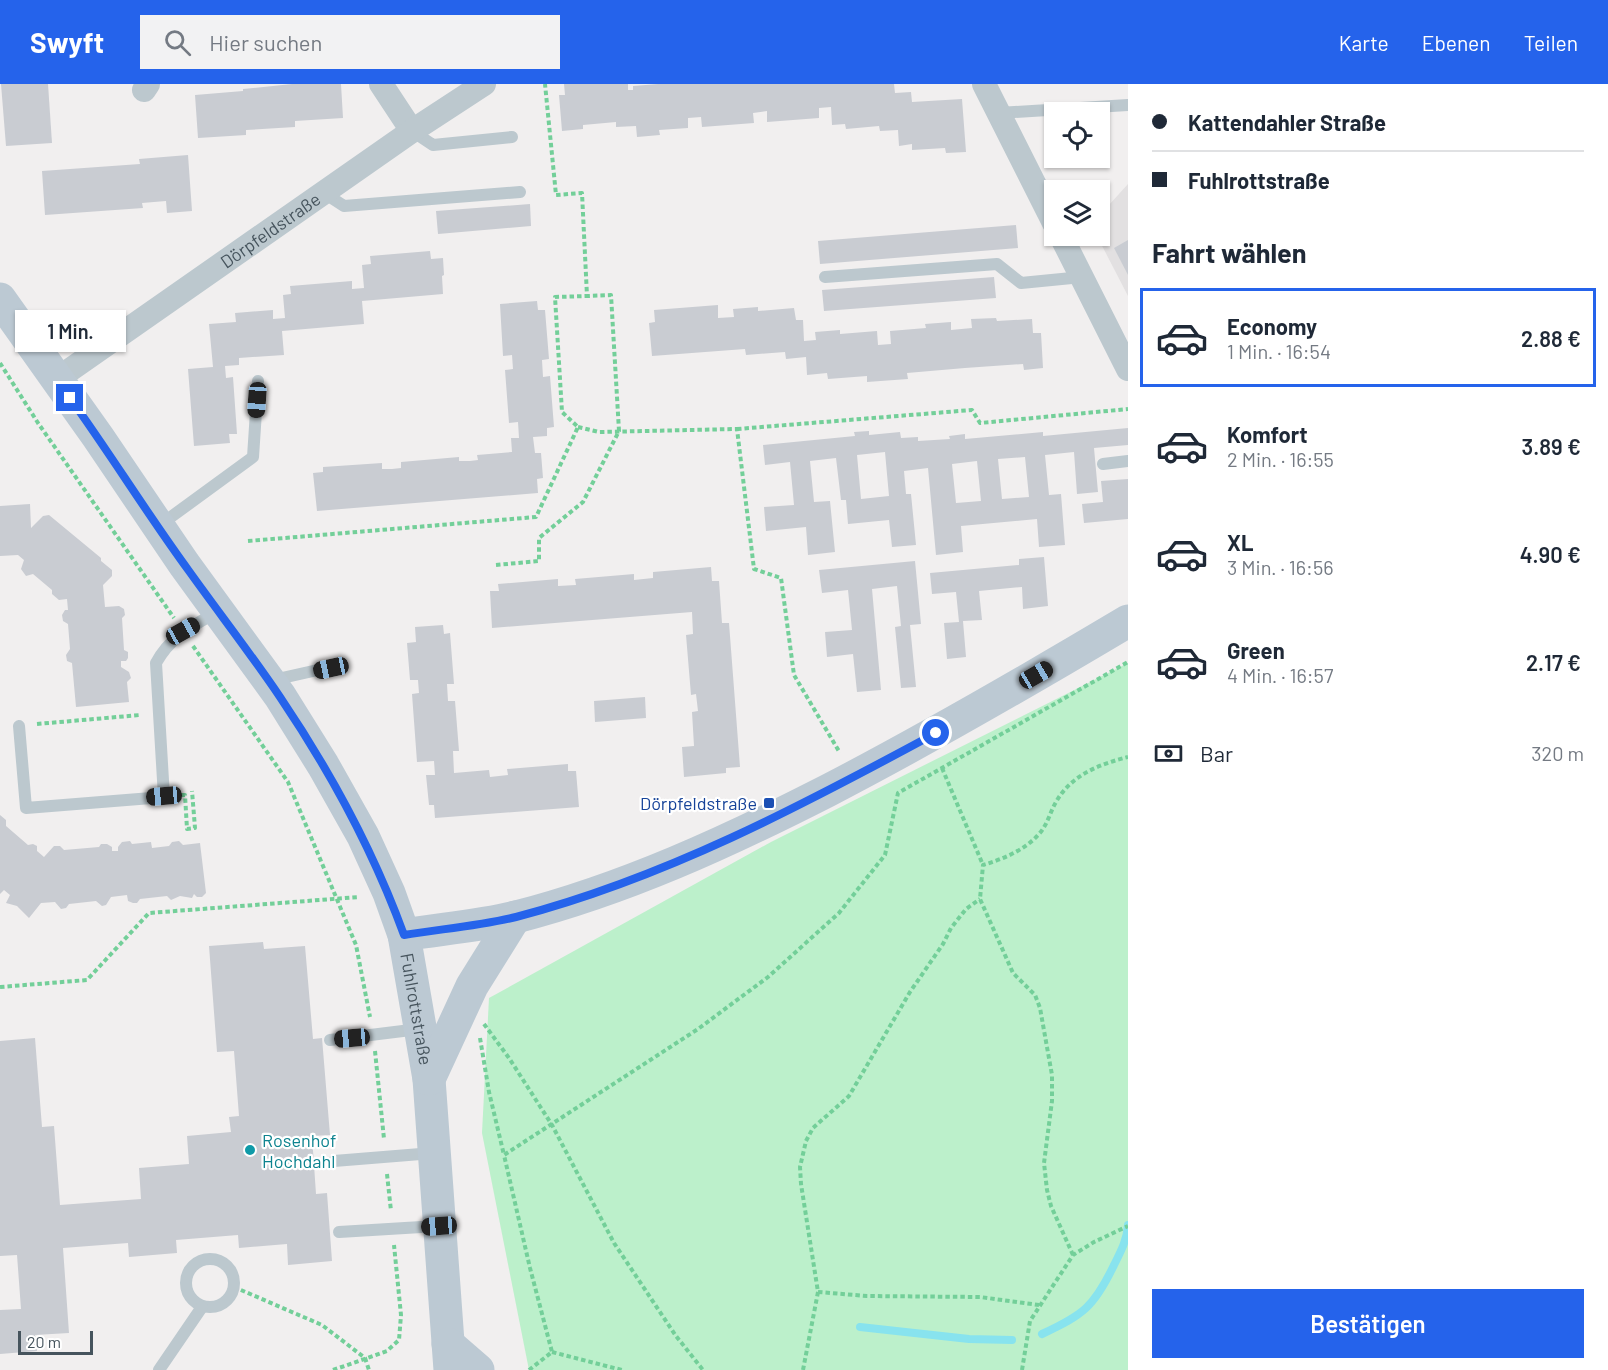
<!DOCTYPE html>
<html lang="de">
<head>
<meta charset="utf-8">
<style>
  :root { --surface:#fff; --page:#f2f2f3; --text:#1f2937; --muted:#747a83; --line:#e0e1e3; --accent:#2563eb }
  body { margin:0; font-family:Barlow,sans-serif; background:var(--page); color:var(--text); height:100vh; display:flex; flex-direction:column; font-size:22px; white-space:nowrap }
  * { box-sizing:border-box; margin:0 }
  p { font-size:20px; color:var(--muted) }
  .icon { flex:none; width:33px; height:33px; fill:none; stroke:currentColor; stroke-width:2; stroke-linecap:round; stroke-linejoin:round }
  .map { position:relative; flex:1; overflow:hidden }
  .side { display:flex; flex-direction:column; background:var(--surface); width:480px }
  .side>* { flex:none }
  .top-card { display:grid; align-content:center; height:132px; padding:0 24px; background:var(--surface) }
  .tools { position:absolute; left:1044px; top:18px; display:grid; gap:12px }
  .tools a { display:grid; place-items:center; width:66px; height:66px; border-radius:0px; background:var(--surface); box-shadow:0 2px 4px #0004; font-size:30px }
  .scale { position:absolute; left:18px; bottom:15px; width:75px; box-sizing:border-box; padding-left:6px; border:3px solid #46545d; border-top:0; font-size:16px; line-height:21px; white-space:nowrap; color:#46545d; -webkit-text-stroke:4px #fff; paint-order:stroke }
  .end { position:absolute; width:27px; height:27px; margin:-14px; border:8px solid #2563eb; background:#fff; box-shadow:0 0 0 3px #fff }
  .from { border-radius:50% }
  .bubble { position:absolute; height:42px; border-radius:0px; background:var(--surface); box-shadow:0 2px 4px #0004; font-size:20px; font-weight:600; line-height:42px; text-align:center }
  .car { position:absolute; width:18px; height:36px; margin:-18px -9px; border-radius:8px; box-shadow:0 0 4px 2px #0007; background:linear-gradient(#222 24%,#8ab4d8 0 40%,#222 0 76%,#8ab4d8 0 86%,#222 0) }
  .top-card b { display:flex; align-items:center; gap:21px; height:57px; font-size:22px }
  .top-card b+b { border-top:2px solid var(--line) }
  .top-card i { width:15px; height:15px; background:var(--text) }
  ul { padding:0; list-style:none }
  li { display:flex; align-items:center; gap:18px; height:99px; margin:0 12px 9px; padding:0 12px; border:3px solid transparent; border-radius:0px }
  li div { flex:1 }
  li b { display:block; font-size:22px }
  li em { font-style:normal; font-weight:600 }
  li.current { border-color:var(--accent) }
  li>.icon { width:54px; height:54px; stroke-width:1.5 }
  h2 { padding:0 24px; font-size:27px; line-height:72px }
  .pay { display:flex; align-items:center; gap:15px; height:66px; padding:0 24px; font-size:22px }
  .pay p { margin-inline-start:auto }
  .cta { display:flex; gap:12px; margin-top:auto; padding:12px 24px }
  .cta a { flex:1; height:69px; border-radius:0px; background:var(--accent); color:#fff; font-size:24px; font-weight:600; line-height:69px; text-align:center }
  header { display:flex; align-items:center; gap:36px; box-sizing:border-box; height:84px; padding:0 30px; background:var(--accent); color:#fff }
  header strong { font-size:28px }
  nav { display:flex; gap:33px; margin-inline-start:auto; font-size:21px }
  .search { width:420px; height:54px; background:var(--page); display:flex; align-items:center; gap:15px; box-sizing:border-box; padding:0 21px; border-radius:0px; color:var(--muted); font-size:22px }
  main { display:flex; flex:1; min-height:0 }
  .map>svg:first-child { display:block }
</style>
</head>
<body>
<header>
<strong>Swyft</strong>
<div class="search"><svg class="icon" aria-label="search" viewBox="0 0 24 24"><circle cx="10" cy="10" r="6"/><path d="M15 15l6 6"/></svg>Hier suchen</div>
<nav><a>Karte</a><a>Ebenen</a><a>Teilen</a></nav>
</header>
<main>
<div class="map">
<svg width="1128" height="1286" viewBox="0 0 1128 1286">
  <rect width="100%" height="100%" fill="#f1efef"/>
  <!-- education -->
  <polygon fill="#e2e0e1" points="1128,100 1128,212 1097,152 1100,152 1100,131"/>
  <!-- green -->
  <polygon fill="#bcf0cb" points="1128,579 1128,1286 529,1286 482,1049 489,914 771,758"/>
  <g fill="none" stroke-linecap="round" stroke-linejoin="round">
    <!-- stream -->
    <g stroke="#88e3ee" stroke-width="8">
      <polyline points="860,1243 969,1255 1012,1256"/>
      <path d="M1042,1250C1083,1231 1094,1223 1114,1181C1121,1167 1127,1156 1128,1141"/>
    </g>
  </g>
  <!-- building -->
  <g fill="#c9ccd2" fill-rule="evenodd">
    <polygon points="1,0 48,0 52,59 6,62"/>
    <polygon points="292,0 341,0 343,34 295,37 295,43 246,46 246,51 198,54 195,11 243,7 243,5"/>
    <polygon points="564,0 628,0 628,6 633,6 633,2 658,0 894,0 895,9 911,8 912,18 962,15 966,68 946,69 945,64 912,66 912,60 899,62 898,46 880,47 879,42 846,45 845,40 832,41 831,23 819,24 819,34 767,38 767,27 753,29 754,39 702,43 701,33 688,34 688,44 659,46 660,51 637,53 636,42 616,43 616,38 583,41 583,45 562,47 559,11 565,11"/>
    <polygon points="188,71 192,127 167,129 166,117 142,119 143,124 45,131 42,87 140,80 139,75"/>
    <polygon points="530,120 531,142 438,150 436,127"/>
    <polygon points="1016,141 1018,164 820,180 818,157"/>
    <polygon points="1128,156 1128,191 1114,164"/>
    <polygon points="430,167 431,175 443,174 444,191 442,192 443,210 362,217 364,240 282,247 284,271 239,274 239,281 225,282 226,294 233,293 237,350 229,350 230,359 194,362 188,285 213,283 209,240 236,238 235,229 273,226 273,235 285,234 283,211 291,210 290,202 352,197 352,205 364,204 362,181 371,180 370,172"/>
    <polygon points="994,193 996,214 824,227 822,206"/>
    <polygon points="537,217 538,226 545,226 549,275 542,276 543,293 550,292 554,343 547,344 547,352 533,353 535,369 541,369 543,394 537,395 538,409 317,427 313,389 323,388 323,383 382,379 382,385 392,385 401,384 401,378 459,373 459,377 470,377 478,376 477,371 512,368 511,354 519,354 518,338 509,339 505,286 513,285 512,271 503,272 500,220"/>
    <polygon points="718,221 718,234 734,233 733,225 758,223 758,227 794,224 796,236 803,236 804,257 816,256 815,248 840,246 840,250 877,247 878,261 891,260 890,247 926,244 925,240 951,238 951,246 972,244 971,235 996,234 997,237 1032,235 1033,249 1041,249 1043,284 1024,286 1023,280 965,284 907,289 908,295 867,298 867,292 828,295 827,289 807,291 806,273 786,275 785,268 746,271 745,265 652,272 649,239 655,238 654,226"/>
    <path d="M1128,344V361L1094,364L1098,408L1077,410L1074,368L1045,371L1049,411L1061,410L1065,461L1039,463L1037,435L961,442L963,468L936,471L928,384L904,387L906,410H911L916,461L892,463L889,436L848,440L846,416H841L836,374L810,377L814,418L830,417L835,468L808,471L806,443L766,447L764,423L794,421L790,378L765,381L763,361L855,352L854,348L869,347V351L900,348L901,354L918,353V357L950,355L949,352L965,350V355L1043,348V352ZM885,368L889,412L861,415L857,371ZM1025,373L1029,413L1002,415L998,375ZM977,377L981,417L956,419L952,380Z"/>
    <polygon points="1128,395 1128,435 1084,439 1082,420 1103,418 1101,397"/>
    <polygon points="30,420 31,444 43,432 49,431 101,474 101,477 112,486 112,492 103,501 105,523 119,522 124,525 125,531 122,534 124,566 128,568 128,574 126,577 121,577 121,583 129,588 131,594 127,598 129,618 76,623 72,579 67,577 66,571 70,565 68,540 63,537 62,531 65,526 68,526 67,515 59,516 52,510 52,506 33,490 26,492 21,485 24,476 18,471 0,472 0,422"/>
    <polygon points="1044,473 1048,522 1023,525 1022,503 979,507 982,536 963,537 966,573 947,575 944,539 959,538 956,508 932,510 930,489 1019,481 1019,475"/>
    <polygon points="915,477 921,540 910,541 916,603 901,604 895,543 901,542 897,502 872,505 881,606 857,608 853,570 827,573 825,548 852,546 848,506 822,509 819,486"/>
    <polygon points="711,483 712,497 719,497 722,539 729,539 740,683 726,684 726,689 684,693 682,663 694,662 692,628 698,627 696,610 691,611 686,551 693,550 692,528 492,544 490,507 499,507 498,500 558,495 558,502 576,501 575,495 634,490 634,496 653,494 653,488"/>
    <polygon points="443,541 444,550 450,549 454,600 447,600 448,617 455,617 459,667 453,667 454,689 489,686 490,693 508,691 507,685 568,680 568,687 576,687 579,723 435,734 434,721 429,721 426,691 435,691 434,677 417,678 412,610 419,609 418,596 410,596 407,559 416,558 415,543"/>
    <polygon points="645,613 646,634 595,638 594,617"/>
    <polygon points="0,731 6,736 6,742 28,761 33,760 37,762 37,767 44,773 54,762 60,762 64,766 99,763 101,760 107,760 112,763 112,767 118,767 118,763 122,758 130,757 132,760 151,758 152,764 169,762 172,758 179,757 183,761 200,759 206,809 202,813 197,813 194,810 192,814 180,812 171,816 167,812 140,815 137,819 133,819 128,817 127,811 111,813 106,821 102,822 96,817 69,820 66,824 61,825 55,818 41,819 29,834 17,822 6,819 10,811 4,806 0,810"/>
    <polygon points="263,858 264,865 305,862 313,955 322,954 330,1051 312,1052 316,1110 327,1109 332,1177 288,1181 287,1160 239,1164 238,1151 176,1156 177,1169 129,1173 128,1159 63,1164 69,1249 35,1251 37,1267 0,1270 0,1226 21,1225 17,1171 0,1172 0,957 35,954 42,1043 54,1042 60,1121 141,1115 139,1084 189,1080 187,1052 231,1048 229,1033 239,1032 234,967 217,968 209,862"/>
  </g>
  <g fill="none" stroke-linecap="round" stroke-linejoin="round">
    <!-- path -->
    <g stroke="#73cf99" stroke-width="4" stroke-dasharray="4.5 3" stroke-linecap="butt">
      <polyline points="0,279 38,339 174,534"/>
      <polyline points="578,343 599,348 737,345 754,485 781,494 794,591 840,669"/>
      <polyline points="737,345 972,326 980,339 1128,325"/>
      <polyline points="248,457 536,433 578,343 562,328 555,213 587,212"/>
      <polyline points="496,481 539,477 539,454 583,418 619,347 611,211 587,212 582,109 556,111 545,0"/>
      <polyline points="193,562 288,698 356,861 370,933"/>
      <polyline points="37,640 140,631"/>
      <polyline points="942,684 983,781"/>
      <polyline points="181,711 185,711 187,745 195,744 192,707"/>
      <polyline points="0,903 87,896 149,829 359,813"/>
      <polyline points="484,940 509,974 552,1041 614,1159 676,1252 703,1286"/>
      <polyline points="480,954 489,1008 504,1071"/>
      <polyline points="375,967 384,1055"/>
      <polyline points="387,1090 391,1127"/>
      <path d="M1073,1171L1051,1122L1047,1106L1044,1079L1052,1017V991L1040,924L1035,911L1013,889L980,815L983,781C1003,775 1025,766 1039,750C1048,740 1050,728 1056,718C1071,691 1100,680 1128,673"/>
      <polyline points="234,1203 322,1241 365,1274 369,1286"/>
      <polyline points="818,1208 867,1212 980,1213 1039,1221"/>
      <polyline points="552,1268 622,1286"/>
      <polyline points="333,1286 387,1267 399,1256 401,1231 394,1161"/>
      <polyline points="529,1286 552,1268 530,1184 504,1071 698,945 768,893 839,829 885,771 898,709 1128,578"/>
      <polyline points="803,1286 818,1208 801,1100 800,1083 806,1057 813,1044 849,1012 910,908 943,860 951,844 966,825 980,815"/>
      <polyline points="1022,1286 1030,1237 1073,1171 1094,1158 1128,1142"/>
    </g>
    <!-- lane -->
    <g stroke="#bcc8ce" stroke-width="12">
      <polyline points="999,29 1128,21"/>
      <polyline points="412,47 433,61 512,53"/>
      <polyline points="324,109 344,122 520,108"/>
      <polyline points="825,193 997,180 1021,199 1082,193"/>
      <polyline points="1103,380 1128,377"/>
      <polyline points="160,441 253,373 258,297"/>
      <polyline points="273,596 331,583"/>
      <path d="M19,642L26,724L164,713L156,579C170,553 192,542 217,528"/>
      <polyline points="330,956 419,945"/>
      <polyline points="334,1077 433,1069"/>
      <polyline points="339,1148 438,1142"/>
      <circle cx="210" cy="1199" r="24"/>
      <polyline points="159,1286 202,1223"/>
    </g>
    <!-- street -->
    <g stroke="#bcc8ce" stroke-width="24">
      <polyline points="381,0 412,47"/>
      <polyline points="984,0 1054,139"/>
      <polyline points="144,6 148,0"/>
      <polyline points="1061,152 1128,285"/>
      <path id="s1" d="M57,295L412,47L484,0"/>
    </g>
    <!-- secondary -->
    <g stroke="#bcc9d3" stroke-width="33">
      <path id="s2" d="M0,215L98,353L184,480L280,612L323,681L363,752L389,809L404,851L429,995L450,1286"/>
      <path d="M404,851C440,845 480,842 516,833C625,805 727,758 827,707C929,654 1029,596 1128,537"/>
      <polyline points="429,995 472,902 515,833"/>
      <polyline points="448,1260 478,1286"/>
    </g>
  </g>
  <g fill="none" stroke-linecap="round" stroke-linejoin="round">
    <!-- route -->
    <path stroke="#2563eb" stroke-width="8" d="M70,314C111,371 148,431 189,487C219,529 251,570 280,613C330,687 373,766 404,851C440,845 480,842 516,833C665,794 801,722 936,649"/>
  </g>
  <!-- markers -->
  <rect fill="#1a4fb4" stroke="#fff" stroke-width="2" x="763" y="713" width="12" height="12" rx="3"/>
  <circle fill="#0f9aa8" stroke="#fff" stroke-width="2" cx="250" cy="1066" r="6"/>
  <g text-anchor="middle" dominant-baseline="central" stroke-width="4.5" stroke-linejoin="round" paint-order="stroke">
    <!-- street labels -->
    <g font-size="18" fill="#46545d" stroke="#fff">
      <text stroke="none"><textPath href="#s1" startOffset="260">Dörpfeldstraße</textPath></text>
      <text stroke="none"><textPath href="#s2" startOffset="831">Fuhlrottstraße</textPath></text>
    </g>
    <!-- transit labels -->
    <g font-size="18" fill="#164399" stroke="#fff" text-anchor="end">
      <text x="757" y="719">Dörpfeldstraße</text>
    </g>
    <!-- culture labels -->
    <g font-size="18" fill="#0d838f" stroke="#fff" text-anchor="start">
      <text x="262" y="1056">Rosenhof<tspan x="262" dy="21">Hochdahl</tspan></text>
    </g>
  </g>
</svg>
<div class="tools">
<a><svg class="icon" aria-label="locate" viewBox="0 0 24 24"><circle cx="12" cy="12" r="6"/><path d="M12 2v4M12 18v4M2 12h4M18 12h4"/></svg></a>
<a><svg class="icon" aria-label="layers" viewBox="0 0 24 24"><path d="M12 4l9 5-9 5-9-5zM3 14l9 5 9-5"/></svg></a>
</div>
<div class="scale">20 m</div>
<i class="end from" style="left:936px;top:649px"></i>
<i class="end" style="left:70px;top:314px"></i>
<div class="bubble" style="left:15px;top:226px;width:111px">1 Min.</div>
<i class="car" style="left:257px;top:316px;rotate:184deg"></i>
<i class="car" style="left:183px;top:547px;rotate:61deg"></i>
<i class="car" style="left:331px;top:584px;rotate:258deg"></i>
<i class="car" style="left:1036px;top:591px;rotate:60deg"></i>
<i class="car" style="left:164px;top:712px;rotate:265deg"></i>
<i class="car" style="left:352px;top:954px;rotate:265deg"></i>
<i class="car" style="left:439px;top:1142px;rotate:266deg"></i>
</div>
<section class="side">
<div class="top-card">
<b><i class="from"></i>Kattendahler Straße</b>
<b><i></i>Fuhlrottstraße</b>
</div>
<h2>Fahrt wählen</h2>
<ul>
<li class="current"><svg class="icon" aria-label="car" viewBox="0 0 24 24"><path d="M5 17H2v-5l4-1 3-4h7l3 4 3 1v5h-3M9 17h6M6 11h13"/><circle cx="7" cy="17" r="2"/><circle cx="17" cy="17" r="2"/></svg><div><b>Economy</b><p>1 Min. · 16:54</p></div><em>2.88 €</em></li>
<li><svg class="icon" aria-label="car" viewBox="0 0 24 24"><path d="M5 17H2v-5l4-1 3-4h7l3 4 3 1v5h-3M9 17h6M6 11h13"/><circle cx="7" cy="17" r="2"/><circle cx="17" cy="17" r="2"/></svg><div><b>Komfort</b><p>2 Min. · 16:55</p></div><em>3.89 €</em></li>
<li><svg class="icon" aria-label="car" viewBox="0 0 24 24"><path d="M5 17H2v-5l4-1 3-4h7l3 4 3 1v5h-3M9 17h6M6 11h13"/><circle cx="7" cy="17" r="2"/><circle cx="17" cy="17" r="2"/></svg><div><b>XL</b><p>3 Min. · 16:56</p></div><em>4.90 €</em></li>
<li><svg class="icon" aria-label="car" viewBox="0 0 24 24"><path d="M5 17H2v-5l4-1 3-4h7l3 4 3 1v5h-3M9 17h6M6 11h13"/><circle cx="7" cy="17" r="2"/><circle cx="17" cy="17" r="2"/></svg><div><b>Green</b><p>4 Min. · 16:57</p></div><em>2.17 €</em></li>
</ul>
<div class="pay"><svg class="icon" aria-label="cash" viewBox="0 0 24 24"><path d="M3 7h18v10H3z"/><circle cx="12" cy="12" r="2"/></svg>Bar<p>320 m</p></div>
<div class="cta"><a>Bestätigen</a></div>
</section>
</main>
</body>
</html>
